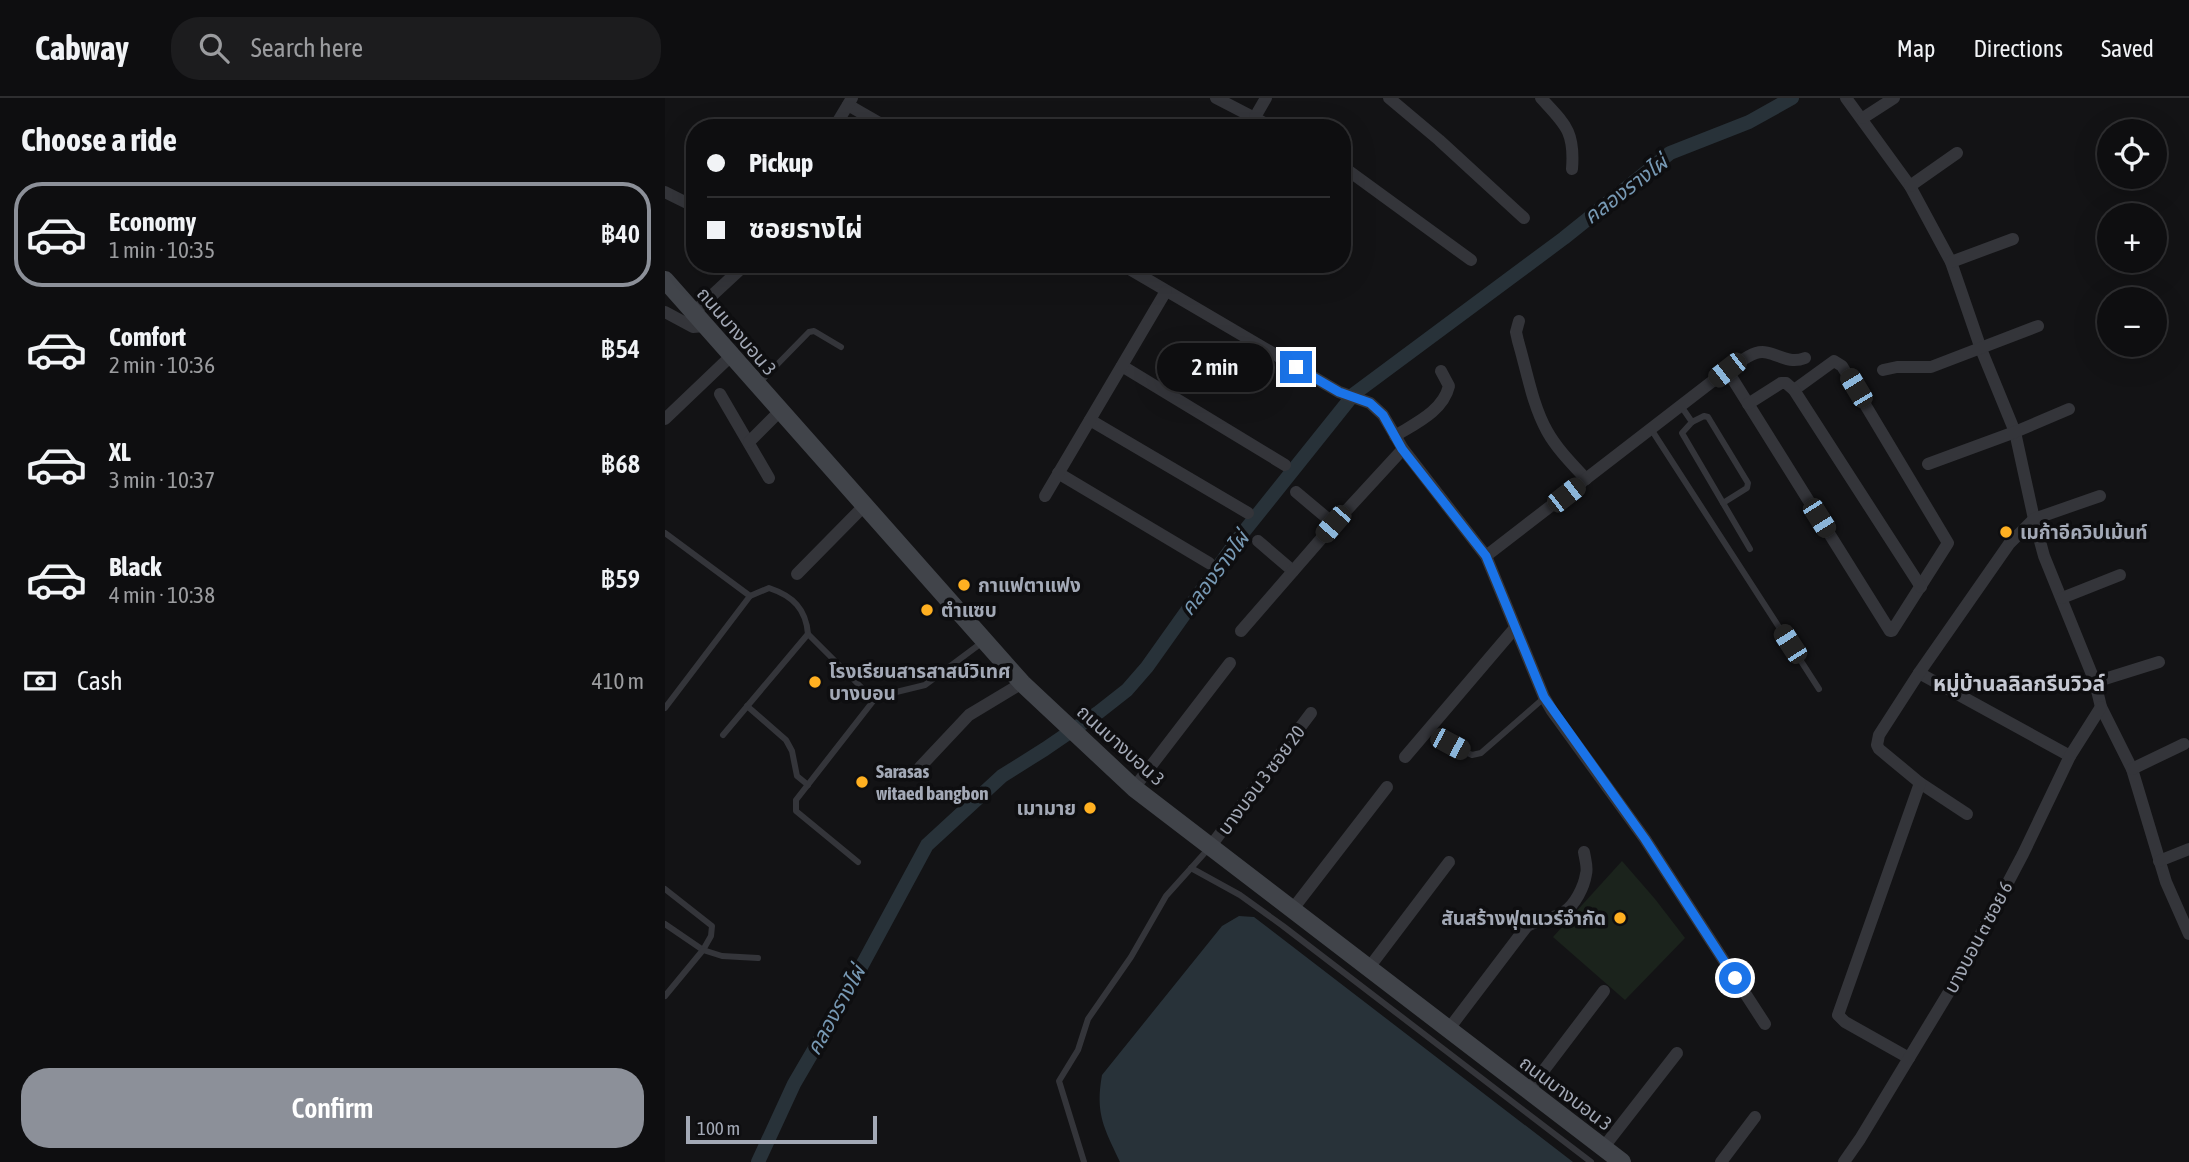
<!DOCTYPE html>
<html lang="en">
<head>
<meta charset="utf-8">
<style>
  :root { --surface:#0e0e10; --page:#1c1c1e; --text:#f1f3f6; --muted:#9b9c9f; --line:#2e2e30; --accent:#8c9099 }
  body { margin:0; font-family:"Asap Condensed","Noto Sans Thai",sans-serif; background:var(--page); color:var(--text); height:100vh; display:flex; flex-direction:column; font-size:26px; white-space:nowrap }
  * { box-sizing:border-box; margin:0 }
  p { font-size:23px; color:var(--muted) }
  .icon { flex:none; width:38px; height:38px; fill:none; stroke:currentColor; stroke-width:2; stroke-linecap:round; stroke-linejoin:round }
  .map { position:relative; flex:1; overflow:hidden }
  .panel { display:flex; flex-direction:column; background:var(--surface); width:665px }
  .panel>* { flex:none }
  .guide { position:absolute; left:21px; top:21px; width:665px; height:154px; border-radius:28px; box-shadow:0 7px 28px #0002,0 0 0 2px var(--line); display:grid; align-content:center; height:154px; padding:0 21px; background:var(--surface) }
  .fabs { position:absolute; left:1432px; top:21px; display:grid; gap:14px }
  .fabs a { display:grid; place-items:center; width:70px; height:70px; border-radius:50%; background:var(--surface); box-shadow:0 7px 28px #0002,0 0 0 2px var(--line); font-size:35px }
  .scale { position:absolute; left:21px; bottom:18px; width:191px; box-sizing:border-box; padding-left:7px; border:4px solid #a3a9b6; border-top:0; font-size:19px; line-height:24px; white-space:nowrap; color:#a3a9b6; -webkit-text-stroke:5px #0e0e10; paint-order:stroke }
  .end { position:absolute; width:32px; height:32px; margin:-16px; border:9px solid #1a73e8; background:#fff; box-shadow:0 0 0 4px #fff }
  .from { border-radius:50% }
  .bubble { position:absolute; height:49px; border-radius:24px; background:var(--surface); box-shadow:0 7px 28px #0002,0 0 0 2px var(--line); font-size:23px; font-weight:600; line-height:49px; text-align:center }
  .car { position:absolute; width:21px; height:42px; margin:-21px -10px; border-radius:9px; box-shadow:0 0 5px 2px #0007; background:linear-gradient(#222 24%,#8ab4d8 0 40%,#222 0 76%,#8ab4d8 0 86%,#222 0) }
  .guide b { display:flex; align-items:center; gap:24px; height:66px; font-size:26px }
  .guide b+b { border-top:2px solid var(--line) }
  .guide i { width:18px; height:18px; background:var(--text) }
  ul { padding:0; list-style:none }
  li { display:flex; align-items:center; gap:21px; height:105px; margin:0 14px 10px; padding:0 7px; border:4px solid transparent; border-radius:28px }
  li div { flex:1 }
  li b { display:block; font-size:26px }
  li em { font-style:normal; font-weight:600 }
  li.current { border-color:var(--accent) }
  li>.icon { width:63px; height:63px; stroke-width:1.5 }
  h2 { padding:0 21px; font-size:32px; line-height:84px }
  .pay { display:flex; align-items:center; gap:18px; height:77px; padding:0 21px; font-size:26px }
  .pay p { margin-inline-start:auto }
  .primary-button { display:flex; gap:14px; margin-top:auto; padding:14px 21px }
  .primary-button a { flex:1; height:80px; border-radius:28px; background:var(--accent); color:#fff; font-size:28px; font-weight:600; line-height:80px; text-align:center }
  header { display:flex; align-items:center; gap:42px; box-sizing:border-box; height:98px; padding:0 35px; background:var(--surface); border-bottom:2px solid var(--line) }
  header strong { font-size:33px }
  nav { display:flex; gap:38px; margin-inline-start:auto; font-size:24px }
  .search { width:490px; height:63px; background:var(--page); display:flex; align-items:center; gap:18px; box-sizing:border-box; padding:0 24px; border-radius:28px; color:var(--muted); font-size:26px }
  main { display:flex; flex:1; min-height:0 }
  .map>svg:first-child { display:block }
</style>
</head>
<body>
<header>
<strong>Cabway</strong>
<div class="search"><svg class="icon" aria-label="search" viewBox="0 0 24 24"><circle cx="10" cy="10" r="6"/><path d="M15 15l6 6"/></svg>Search here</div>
<nav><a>Map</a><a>Directions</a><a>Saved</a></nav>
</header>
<main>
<section class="panel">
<h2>Choose a ride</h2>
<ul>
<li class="current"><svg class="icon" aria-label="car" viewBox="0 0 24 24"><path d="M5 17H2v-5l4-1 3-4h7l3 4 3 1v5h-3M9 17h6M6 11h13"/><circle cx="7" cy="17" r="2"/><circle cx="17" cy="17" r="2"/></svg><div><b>Economy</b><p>1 min · 10:35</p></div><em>฿40</em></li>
<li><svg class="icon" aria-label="car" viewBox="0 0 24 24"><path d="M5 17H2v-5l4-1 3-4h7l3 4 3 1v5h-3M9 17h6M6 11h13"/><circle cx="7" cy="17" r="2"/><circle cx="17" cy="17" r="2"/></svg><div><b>Comfort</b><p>2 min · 10:36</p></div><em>฿54</em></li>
<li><svg class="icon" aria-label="car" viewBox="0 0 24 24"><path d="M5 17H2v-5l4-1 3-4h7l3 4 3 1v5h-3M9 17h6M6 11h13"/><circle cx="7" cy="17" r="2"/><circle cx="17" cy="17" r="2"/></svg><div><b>XL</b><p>3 min · 10:37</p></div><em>฿68</em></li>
<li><svg class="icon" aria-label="car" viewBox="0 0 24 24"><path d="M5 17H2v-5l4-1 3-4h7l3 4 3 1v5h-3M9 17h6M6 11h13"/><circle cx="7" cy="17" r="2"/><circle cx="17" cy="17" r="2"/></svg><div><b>Black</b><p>4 min · 10:38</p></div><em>฿59</em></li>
</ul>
<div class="pay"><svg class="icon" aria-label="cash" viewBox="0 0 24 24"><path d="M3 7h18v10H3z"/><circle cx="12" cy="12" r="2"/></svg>Cash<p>410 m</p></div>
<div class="primary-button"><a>Confirm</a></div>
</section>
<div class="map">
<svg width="1524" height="1064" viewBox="0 0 1524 1064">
  <rect width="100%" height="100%" fill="#131315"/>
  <!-- green -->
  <polygon fill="#1b231c" points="957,763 990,801 1020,840 960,902 888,839"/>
  <!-- water -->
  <path fill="#283239" d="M574,818L589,819L908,1064H455C439,1030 430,1016 437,977L557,828Z"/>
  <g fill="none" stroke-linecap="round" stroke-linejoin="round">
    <!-- canal -->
    <polyline stroke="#283239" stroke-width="14" points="93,1064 129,986 182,895 262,747 337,678 380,651 434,614 462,592 482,569 573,441 689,296 899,140 1005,55 1084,24 1127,0"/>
    <!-- service -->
    <g stroke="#34353a" stroke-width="6">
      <polyline points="93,286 144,234 149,233 176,249"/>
      <polyline points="1016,308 1027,324 1017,335 1085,451"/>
      <polyline points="1027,324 1039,318 1043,319 1083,385 1082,390 1058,405"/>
      <polyline points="986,331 1154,591"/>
      <polyline points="0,435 85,498"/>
      <polyline points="82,608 121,642 127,653 132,678 143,687"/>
      <path d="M0,610L85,498L104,490C128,498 141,511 143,536L209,602"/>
      <polyline points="58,637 143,536"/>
      <polyline points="785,647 807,657 816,655 879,600"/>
      <polyline points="193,764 131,713 131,702 209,602 219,597 260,587 319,543"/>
      <polyline points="526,770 575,797 618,828 926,1064"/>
      <polyline points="0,791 47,828 46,838 38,852 0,826"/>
      <polyline points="0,898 38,852 57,858 93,860"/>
      <polyline points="419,1064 394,983 413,952 423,921 466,859 501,798 545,749"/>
    </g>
    <!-- minor -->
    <g stroke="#34353a" stroke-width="12">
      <polyline points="551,0 609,30"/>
      <polyline points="724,0 774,42 859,120"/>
      <path d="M876,0C900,26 910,33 907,71"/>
      <polyline points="1181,0 1245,88 1286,164 1316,251 1350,334 1369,421 1379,458 1430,584 1436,609 1467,671 1501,784 1524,836"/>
      <polyline points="183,7 223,30"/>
      <polyline points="590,19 601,0"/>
      <polyline points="1198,20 1229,0"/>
      <polyline points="169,30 187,0"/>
      <polyline points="677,68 806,162"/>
      <polyline points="1245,88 1292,55"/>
      <polyline points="0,94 30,109"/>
      <polyline points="1286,164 1348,141"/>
      <polyline points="456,166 674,294 705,305 718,317 738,351 821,458 879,599 887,613 980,741 1100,926"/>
      <polyline points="0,214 28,229 39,228"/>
      <polyline points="28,215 81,166"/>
      <path d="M854,223L851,234L853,243C862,273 867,306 882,333C892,351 907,366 921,381"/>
      <polyline points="457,268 620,367"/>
      <polyline points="1062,272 1225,533 1227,533 1283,445 1177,268 1169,263 1129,292"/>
      <polyline points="1218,272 1232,269 1266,269 1373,228"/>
      <polyline points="55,296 104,380"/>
      <polyline points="1083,306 1116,285 1121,285 1129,292 1256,489"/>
      <polyline points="0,321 66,258"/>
      <polyline points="425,322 583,415"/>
      <path d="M730,338C751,325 778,313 784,288L776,273"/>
      <polyline points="84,344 115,313"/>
      <polyline points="1263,366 1350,334 1404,311"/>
      <polyline points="393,375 544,465"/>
      <polyline points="631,394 669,426"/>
      <polyline points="380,398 501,193"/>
      <polyline points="593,443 628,473"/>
      <path d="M821,458L1062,272C1071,267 1081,258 1091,255C1108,250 1120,268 1140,260"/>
      <polyline points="132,476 199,408"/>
      <polyline points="1397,500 1455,477"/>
      <polyline points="576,533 669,426 738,351"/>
      <polyline points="1254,575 1405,658"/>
      <polyline points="1430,584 1494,564"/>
      <polyline points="740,659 850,530"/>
      <polyline points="255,669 304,617 357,585"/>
      <polyline points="1467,671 1519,646"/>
      <polyline points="1255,685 1302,716"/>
      <polyline points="469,690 565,565"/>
      <polyline points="545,749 646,615"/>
      <polyline points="1494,763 1524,751"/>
      <polyline points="627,812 722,689"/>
      <polyline points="703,871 784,764"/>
      <path d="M783,932L862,828C874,821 888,821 899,814C910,807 919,789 921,776C923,770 920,761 919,754"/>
      <polyline points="1244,960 1180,924 1173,917 1255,685 1214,651 1212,647 1214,637 1254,575 1344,446 1369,421 1435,398"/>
      <polyline points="863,993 939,893"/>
      <polyline points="938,1050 1012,955"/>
      <polyline points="1056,1064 1090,1019"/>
      <polyline points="1179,1064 1195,1041 1293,879 1358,756 1405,658 1436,609"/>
    </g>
    <!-- secondary -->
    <polyline stroke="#41444a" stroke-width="18" points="0,182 357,585 469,690 957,1064"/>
  </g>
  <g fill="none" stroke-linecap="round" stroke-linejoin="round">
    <!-- route -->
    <polyline stroke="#1a73e8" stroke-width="9" points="631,269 674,294 705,305 718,317 737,351 821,458 879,599 980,741 1070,880"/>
  </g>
  <!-- markers -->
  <g fill="#ffb021" stroke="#0e0e10" stroke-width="2.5">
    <circle cx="1341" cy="434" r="7"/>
    <circle cx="299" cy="487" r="7"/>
    <circle cx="262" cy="512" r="7"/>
    <circle cx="150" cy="584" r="7"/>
    <circle cx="197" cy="684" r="7"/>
    <circle cx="425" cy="710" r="7"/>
    <circle cx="955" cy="820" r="7"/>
  </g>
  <g text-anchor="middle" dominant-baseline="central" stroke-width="7" stroke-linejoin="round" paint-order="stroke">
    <!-- street labels -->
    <g font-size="19" fill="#a3a9b6" stroke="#0e0e10">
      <text transform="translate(72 233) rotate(49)">ถนนบางบอน 3</text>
      <text transform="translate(456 647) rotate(42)">ถนนบางบอน 3</text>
      <text transform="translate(596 682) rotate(-53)">บางบอน 3 ซอย 20</text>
      <text transform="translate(1313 839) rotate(-62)">บางบอน ๓ ซอย 6</text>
      <text transform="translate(901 995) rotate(37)">ถนนบางบอน 3</text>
    </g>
    <!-- poi labels -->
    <g font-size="19" font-weight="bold" fill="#a3a9b6" stroke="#0e0e10" text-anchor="start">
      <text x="1355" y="434">เมก้าอีควิปเม้นท์</text>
      <text x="313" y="487">กาแฟตาแฟง</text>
      <text x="276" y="512">ตำแซบ</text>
      <text x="164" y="573">โรงเรียนสารสาสน์วิเทศ<tspan x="164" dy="22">บางบอน</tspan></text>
      <text x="211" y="673">Sarasas<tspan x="211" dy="22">witaed bangbon</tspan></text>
      <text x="411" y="710" text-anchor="end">เมามาย</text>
      <text x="941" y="820" text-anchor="end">สันสร้างฟุตแวร์จำกัด</text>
    </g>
    <!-- water labels -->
    <g font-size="21" font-style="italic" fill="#7799b4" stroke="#0e0e10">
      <text transform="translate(960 91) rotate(-37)">คลองรางไผ่</text>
      <text transform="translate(549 475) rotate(-53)">คลองรางไผ่</text>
      <text transform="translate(170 912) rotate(-61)">คลองรางไผ่</text>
    </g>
    <!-- neighbourhood labels -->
    <g font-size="21" font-weight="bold" fill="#c5c8d2" stroke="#0e0e10">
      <text x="1354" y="585">หมู่บ้านลลิลกรีนวิวล์</text>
    </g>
  </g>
</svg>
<div class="fabs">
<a><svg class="icon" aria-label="locate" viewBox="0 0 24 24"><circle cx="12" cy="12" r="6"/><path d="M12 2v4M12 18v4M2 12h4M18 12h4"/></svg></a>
<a>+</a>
<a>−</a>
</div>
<div class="scale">100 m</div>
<i class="end from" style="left:1070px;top:880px"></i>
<i class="end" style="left:631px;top:269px"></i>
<div class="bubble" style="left:492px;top:245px;width:116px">2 min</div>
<i class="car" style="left:1062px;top:272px;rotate:232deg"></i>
<i class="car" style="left:1191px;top:290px;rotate:329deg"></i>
<i class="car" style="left:901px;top:397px;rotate:52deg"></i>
<i class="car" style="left:1154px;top:420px;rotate:148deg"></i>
<i class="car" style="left:668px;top:426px;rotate:221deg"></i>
<i class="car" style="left:1125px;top:546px;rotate:327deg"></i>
<i class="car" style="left:785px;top:646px;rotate:118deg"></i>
<div class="guide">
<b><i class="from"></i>Pickup</b>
<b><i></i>ซอยรางไผ่</b>
</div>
</div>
</main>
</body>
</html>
